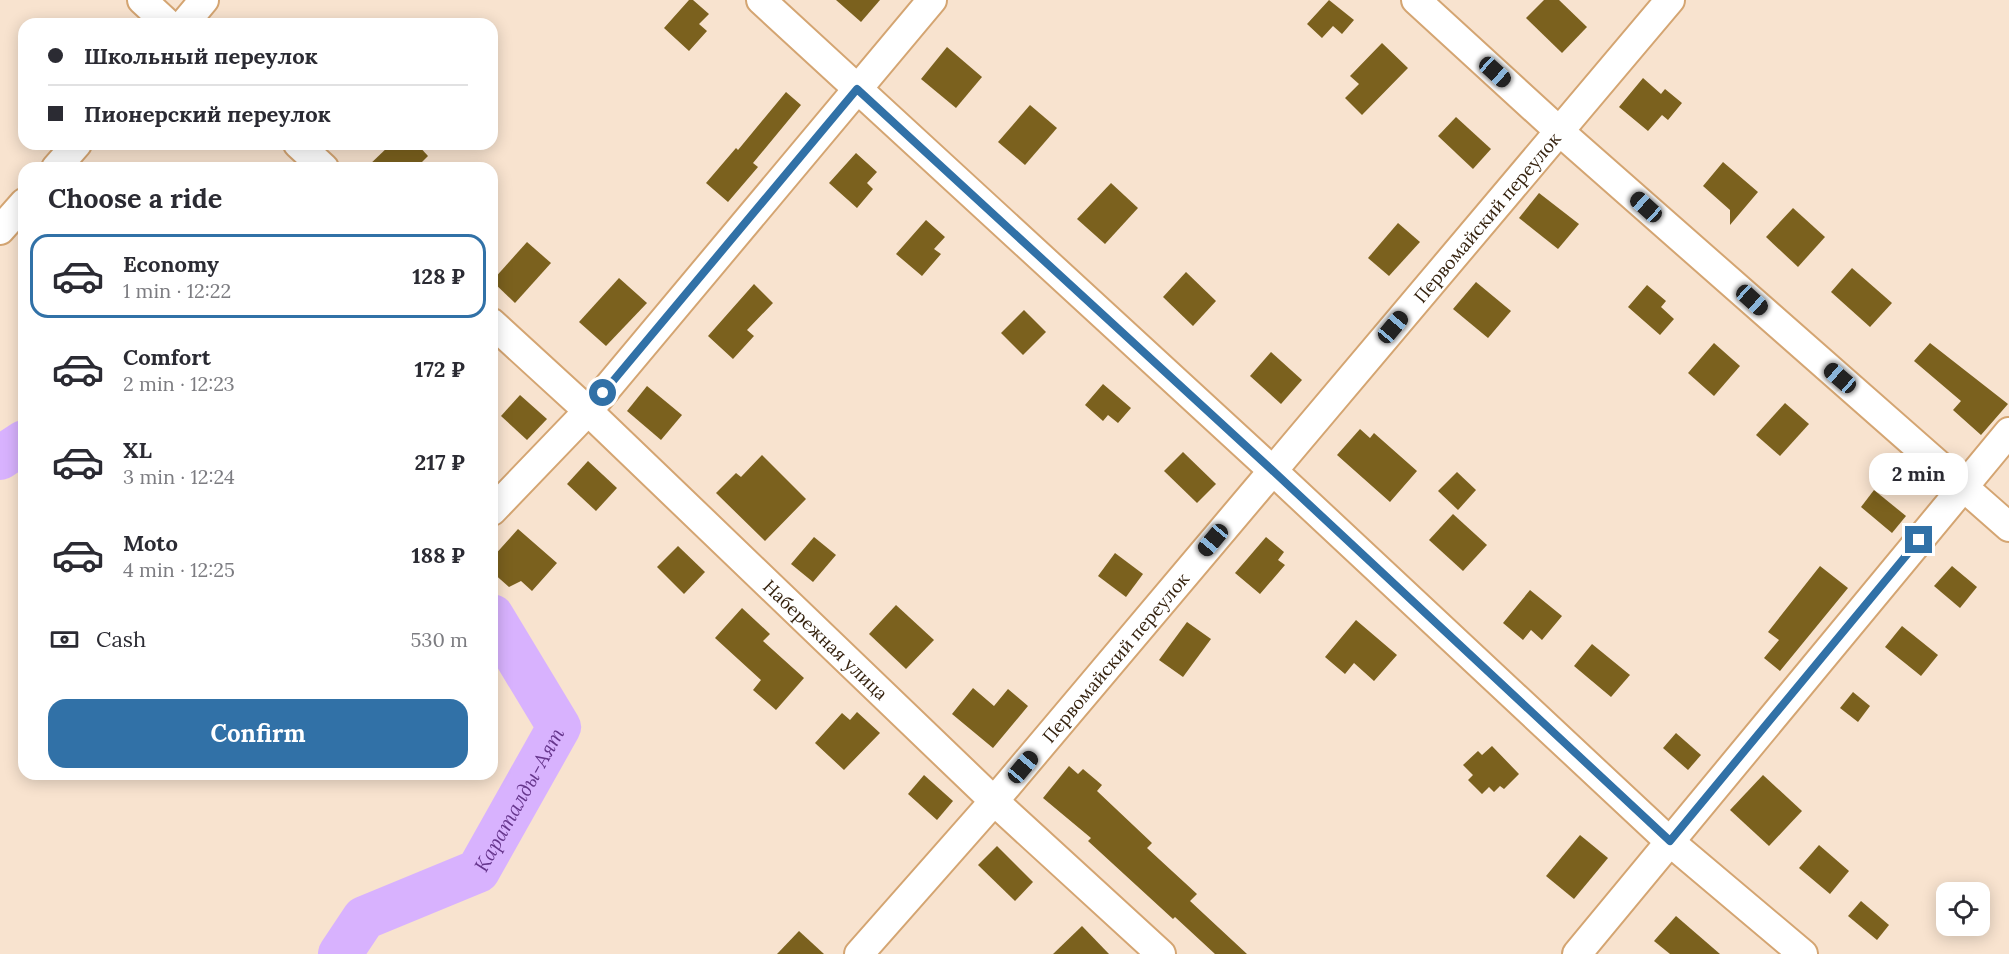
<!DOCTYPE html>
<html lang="en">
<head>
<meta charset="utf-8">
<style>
  :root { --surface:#fff; --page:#f2f2f3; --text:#2b2b33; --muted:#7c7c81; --line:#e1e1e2; --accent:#3171a7 }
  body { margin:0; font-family:Lora,serif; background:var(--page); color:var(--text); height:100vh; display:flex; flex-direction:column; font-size:22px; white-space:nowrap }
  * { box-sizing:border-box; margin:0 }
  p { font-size:20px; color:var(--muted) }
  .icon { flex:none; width:33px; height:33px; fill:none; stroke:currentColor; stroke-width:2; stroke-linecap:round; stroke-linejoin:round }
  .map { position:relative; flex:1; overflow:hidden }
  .panel { position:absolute; left:18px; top:162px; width:480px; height:618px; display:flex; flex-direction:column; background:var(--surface); border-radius:18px; box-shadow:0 3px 15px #0003 }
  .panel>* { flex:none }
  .guide { position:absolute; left:18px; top:18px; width:480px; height:132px; border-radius:18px; box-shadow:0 3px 15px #0003; display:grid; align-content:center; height:132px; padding:0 30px; background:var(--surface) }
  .controls { position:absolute; left:1936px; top:882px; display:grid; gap:12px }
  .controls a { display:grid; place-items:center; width:54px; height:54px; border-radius:12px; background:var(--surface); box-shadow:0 3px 15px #0003; font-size:30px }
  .end { position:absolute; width:27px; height:27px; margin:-14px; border:8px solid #3171a7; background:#fff; box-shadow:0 0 0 3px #fff }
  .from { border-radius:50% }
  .bubble { position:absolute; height:42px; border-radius:18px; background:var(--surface); box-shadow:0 3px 15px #0003; font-size:20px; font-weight:700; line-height:42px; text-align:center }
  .car { position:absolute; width:18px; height:36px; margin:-18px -9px; border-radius:8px; box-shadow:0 0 4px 2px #0007; background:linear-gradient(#222 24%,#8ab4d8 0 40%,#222 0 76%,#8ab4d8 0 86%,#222 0) }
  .guide b { display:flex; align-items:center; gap:21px; height:57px; font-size:22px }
  .guide b+b { border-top:2px solid var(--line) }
  .guide i { width:15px; height:15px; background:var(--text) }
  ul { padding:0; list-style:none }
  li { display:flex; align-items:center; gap:18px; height:84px; margin:0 12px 9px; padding:0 18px; border:3px solid transparent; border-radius:18px }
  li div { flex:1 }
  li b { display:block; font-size:22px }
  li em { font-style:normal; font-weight:700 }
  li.selected { border-color:var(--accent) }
  li>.icon { width:54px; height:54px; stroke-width:1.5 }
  h2 { padding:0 30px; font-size:27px; line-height:72px }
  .pay { display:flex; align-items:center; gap:15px; height:66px; padding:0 30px; font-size:22px }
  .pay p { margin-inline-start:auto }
  .button { display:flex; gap:12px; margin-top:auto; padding:12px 30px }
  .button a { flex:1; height:69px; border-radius:18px; background:var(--accent); color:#fff; font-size:24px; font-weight:700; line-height:69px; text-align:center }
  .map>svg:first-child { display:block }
</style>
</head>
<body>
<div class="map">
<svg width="2009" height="954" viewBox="0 0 2009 954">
  <rect width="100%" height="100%" fill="#f8e3cf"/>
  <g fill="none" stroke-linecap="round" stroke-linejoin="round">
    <!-- river -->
    <g stroke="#d8b2fe" stroke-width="44">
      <polyline points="0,458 24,442"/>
      <path id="s1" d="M340,954L364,918L478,871L559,727L492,616"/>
    </g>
  </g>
  <!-- building -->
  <g fill="#7b611e">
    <polygon points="689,0 693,0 709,14 699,24 707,31 689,51 664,28"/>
    <polygon points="836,0 880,0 861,22"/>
    <polygon points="1329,0 1354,20 1342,34 1333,26 1322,38 1307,24"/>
    <polygon points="1544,0 1559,0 1587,27 1562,53 1526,18"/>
    <polygon points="1382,43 1408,68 1362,115 1345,98 1359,84 1350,76"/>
    <polygon points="947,47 982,77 956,108 921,79"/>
    <polygon points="1643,78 1661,94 1665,89 1682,103 1668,120 1662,115 1648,131 1619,107"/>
    <polygon points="786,92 801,105 753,163 758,167 728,202 706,183 736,148 738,150"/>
    <polygon points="1030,105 1057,128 1025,165 998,142"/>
    <polygon points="1456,117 1491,149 1473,169 1438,136"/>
    <polygon points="391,144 417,144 428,156 416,168 366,168"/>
    <polygon points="856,153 877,172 867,183 873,189 857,208 829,183"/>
    <polygon points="1723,162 1758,192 1730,225 1730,210 1703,186"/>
    <polygon points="1111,183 1138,208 1105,244 1077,219"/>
    <polygon points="1539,193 1579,224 1558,249 1519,218"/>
    <polygon points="1793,208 1825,237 1798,267 1766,237"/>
    <polygon points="926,220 945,237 934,249 941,254 922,276 896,254"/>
    <polygon points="1398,223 1420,242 1389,276 1368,258"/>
    <polygon points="527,242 551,263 515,303 492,281"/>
    <polygon points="1852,268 1892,303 1870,327 1831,292"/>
    <polygon points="1186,272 1216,301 1193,326 1163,297"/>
    <polygon points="619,278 647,303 606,346 579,322"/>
    <polygon points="1476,282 1511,311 1488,338 1453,309"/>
    <polygon points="754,284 773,303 747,330 754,336 733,359 708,336"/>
    <polygon points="1647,285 1666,301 1661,307 1674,319 1660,335 1628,307"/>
    <polygon points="1024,310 1046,332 1023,355 1001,333"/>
    <polygon points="1714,343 1740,366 1714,396 1688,373"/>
    <polygon points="1930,343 2008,404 1981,435 1953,410 1961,401 1914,361"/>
    <polygon points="1271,352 1302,380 1281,404 1250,376"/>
    <polygon points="1103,384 1131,408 1118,423 1108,415 1103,421 1085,405"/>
    <polygon points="647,386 682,415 661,440 627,411"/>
    <polygon points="520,395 547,419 527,440 501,416"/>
    <polygon points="1785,403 1809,424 1780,456 1756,435"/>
    <polygon points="1360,429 1370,438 1374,433 1417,471 1390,502 1337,455"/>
    <polygon points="1183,452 1216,484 1197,503 1164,471"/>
    <polygon points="762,455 806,499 765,541 716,493 736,473 741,477"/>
    <polygon points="588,461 617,488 596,511 567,484"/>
    <polygon points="1457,472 1476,490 1458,510 1438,491"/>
    <polygon points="1874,490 1906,516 1892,533 1861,507"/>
    <polygon points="1453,514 1487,545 1463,571 1429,540"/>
    <polygon points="518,529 557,563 532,591 521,581 509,587 492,572 492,558"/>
    <polygon points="814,537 836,555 813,582 791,564"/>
    <polygon points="1266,537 1284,552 1278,560 1285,565 1260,594 1235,573"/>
    <polygon points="678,546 705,572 684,594 657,567"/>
    <polygon points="1115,553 1143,574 1126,597 1098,576"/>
    <polygon points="1820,566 1848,588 1780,671 1764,658 1779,640 1768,632"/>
    <polygon points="1952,566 1977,587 1960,608 1934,586"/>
    <polygon points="1530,590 1562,616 1542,640 1531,630 1523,640 1503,623"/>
    <polygon points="896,605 934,640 906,669 869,634"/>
    <polygon points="742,608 770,634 763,641 804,678 776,710 753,690 761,680 715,638"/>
    <polygon points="1356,620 1397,655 1374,681 1354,663 1345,674 1325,657"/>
    <polygon points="1187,622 1211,639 1183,677 1159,660"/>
    <polygon points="1902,626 1938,655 1921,676 1885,647"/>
    <polygon points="1592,644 1630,675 1611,697 1574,666"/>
    <polygon points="973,688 994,706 1008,689 1028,706 993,748 952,714"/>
    <polygon points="1853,692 1870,706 1858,722 1840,708"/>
    <polygon points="857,712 880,733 844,770 815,743 842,713 850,720"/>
    <polygon points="1676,733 1701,755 1688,770 1663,748"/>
    <polygon points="1492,746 1519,774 1504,789 1500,786 1494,792 1489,787 1482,794 1468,780 1473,775 1463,765 1478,751 1482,755"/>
    <polygon points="1069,766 1078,774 1083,769 1102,785 1097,791 1152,843 1147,848 1197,894 1190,901 1247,954 1215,954 1175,917 1173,919 1088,841 1091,838 1043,798"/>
    <polygon points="924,775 953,801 937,820 908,794"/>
    <polygon points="1763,775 1802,811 1769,846 1730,810"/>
    <polygon points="1580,835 1608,858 1574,899 1546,876"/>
    <polygon points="1819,845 1849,871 1830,894 1799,868"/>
    <polygon points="997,846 1033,882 1015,901 978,865"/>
    <polygon points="1861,901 1889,925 1877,940 1848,916"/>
    <polygon points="1676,916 1720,954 1670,954 1654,941"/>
    <polygon points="1082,926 1109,954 1053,954"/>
    <polygon points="799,931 824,954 777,954"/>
  </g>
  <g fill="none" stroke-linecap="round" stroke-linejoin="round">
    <defs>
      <g id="minor">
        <polyline points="142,0 168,24"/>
        <polyline points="761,0 1272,470 1669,841 1803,954"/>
        <polyline points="1416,0 1558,130 2009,527"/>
        <polyline points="184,24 204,0"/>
        <polyline points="298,144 324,168"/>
        <polyline points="56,168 77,144"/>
        <polyline points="0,230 24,203"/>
        <path id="s2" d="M492,323L588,411L994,801L1161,954"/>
        <polyline points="492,511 588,411 932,0"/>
        <path id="s3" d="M859,954L994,801L1670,0"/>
        <polyline points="1577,954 2009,432"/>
      </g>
    </defs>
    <!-- minor casing -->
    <use href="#minor" stroke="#d4a572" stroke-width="32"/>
    <!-- minor -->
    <use href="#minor" stroke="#fff" stroke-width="28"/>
  </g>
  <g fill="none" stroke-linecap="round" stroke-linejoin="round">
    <!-- route -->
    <polyline stroke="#3171a7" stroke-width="8" points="603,393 857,89 1272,470 1670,841 1919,540"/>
  </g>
  <g text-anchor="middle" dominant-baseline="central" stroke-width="6" stroke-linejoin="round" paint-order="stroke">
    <!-- street labels -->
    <g font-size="18" fill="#35220e" stroke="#f8e3cf">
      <text stroke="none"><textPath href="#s3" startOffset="968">Первомайский переулок</textPath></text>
      <text stroke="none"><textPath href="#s2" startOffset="460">Набережная улица</textPath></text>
      <text stroke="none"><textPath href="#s3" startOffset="392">Первомайский переулок</textPath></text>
    </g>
    <!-- water labels -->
    <g font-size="20" font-style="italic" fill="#66358c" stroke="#f8e3cf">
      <text stroke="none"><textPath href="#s1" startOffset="249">Караталды-Аят</textPath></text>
    </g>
  </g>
</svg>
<div class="controls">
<a><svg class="icon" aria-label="locate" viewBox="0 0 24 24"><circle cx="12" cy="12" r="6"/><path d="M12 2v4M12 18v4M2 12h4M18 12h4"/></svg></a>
</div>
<i class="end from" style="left:603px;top:393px"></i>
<i class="end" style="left:1919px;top:540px"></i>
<div class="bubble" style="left:1869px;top:453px;width:99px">2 min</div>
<i class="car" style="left:1495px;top:72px;rotate:132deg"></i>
<i class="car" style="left:1646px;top:207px;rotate:312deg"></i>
<i class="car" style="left:1752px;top:300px;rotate:132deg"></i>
<i class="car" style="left:1393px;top:327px;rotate:40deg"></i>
<i class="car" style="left:1840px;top:378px;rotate:311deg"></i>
<i class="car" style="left:1213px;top:540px;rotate:220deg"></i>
<i class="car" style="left:1023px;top:767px;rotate:40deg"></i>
<div class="guide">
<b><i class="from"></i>Школьный переулок</b>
<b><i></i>Пионерский переулок</b>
</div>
<section class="panel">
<h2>Choose a ride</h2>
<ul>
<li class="selected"><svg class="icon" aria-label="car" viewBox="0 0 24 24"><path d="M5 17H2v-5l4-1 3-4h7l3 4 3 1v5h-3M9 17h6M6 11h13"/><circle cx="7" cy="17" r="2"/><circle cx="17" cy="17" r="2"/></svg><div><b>Economy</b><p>1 min · 12:22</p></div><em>128 ₽</em></li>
<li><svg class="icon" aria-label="car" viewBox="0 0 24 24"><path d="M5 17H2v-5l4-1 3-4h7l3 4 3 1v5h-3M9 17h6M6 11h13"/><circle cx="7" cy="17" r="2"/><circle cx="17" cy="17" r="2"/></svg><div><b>Comfort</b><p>2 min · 12:23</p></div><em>172 ₽</em></li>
<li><svg class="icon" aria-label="car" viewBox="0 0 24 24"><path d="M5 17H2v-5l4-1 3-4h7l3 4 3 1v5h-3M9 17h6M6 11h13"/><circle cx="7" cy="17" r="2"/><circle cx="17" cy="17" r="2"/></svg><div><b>XL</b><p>3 min · 12:24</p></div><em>217 ₽</em></li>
<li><svg class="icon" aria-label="car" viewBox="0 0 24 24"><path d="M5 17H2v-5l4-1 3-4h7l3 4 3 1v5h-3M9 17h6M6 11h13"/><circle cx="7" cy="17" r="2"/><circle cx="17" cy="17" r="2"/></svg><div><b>Moto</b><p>4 min · 12:25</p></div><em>188 ₽</em></li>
</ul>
<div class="pay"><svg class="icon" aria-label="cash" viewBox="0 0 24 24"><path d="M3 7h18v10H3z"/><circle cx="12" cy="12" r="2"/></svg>Cash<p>530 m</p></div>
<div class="button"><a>Confirm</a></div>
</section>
</div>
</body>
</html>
